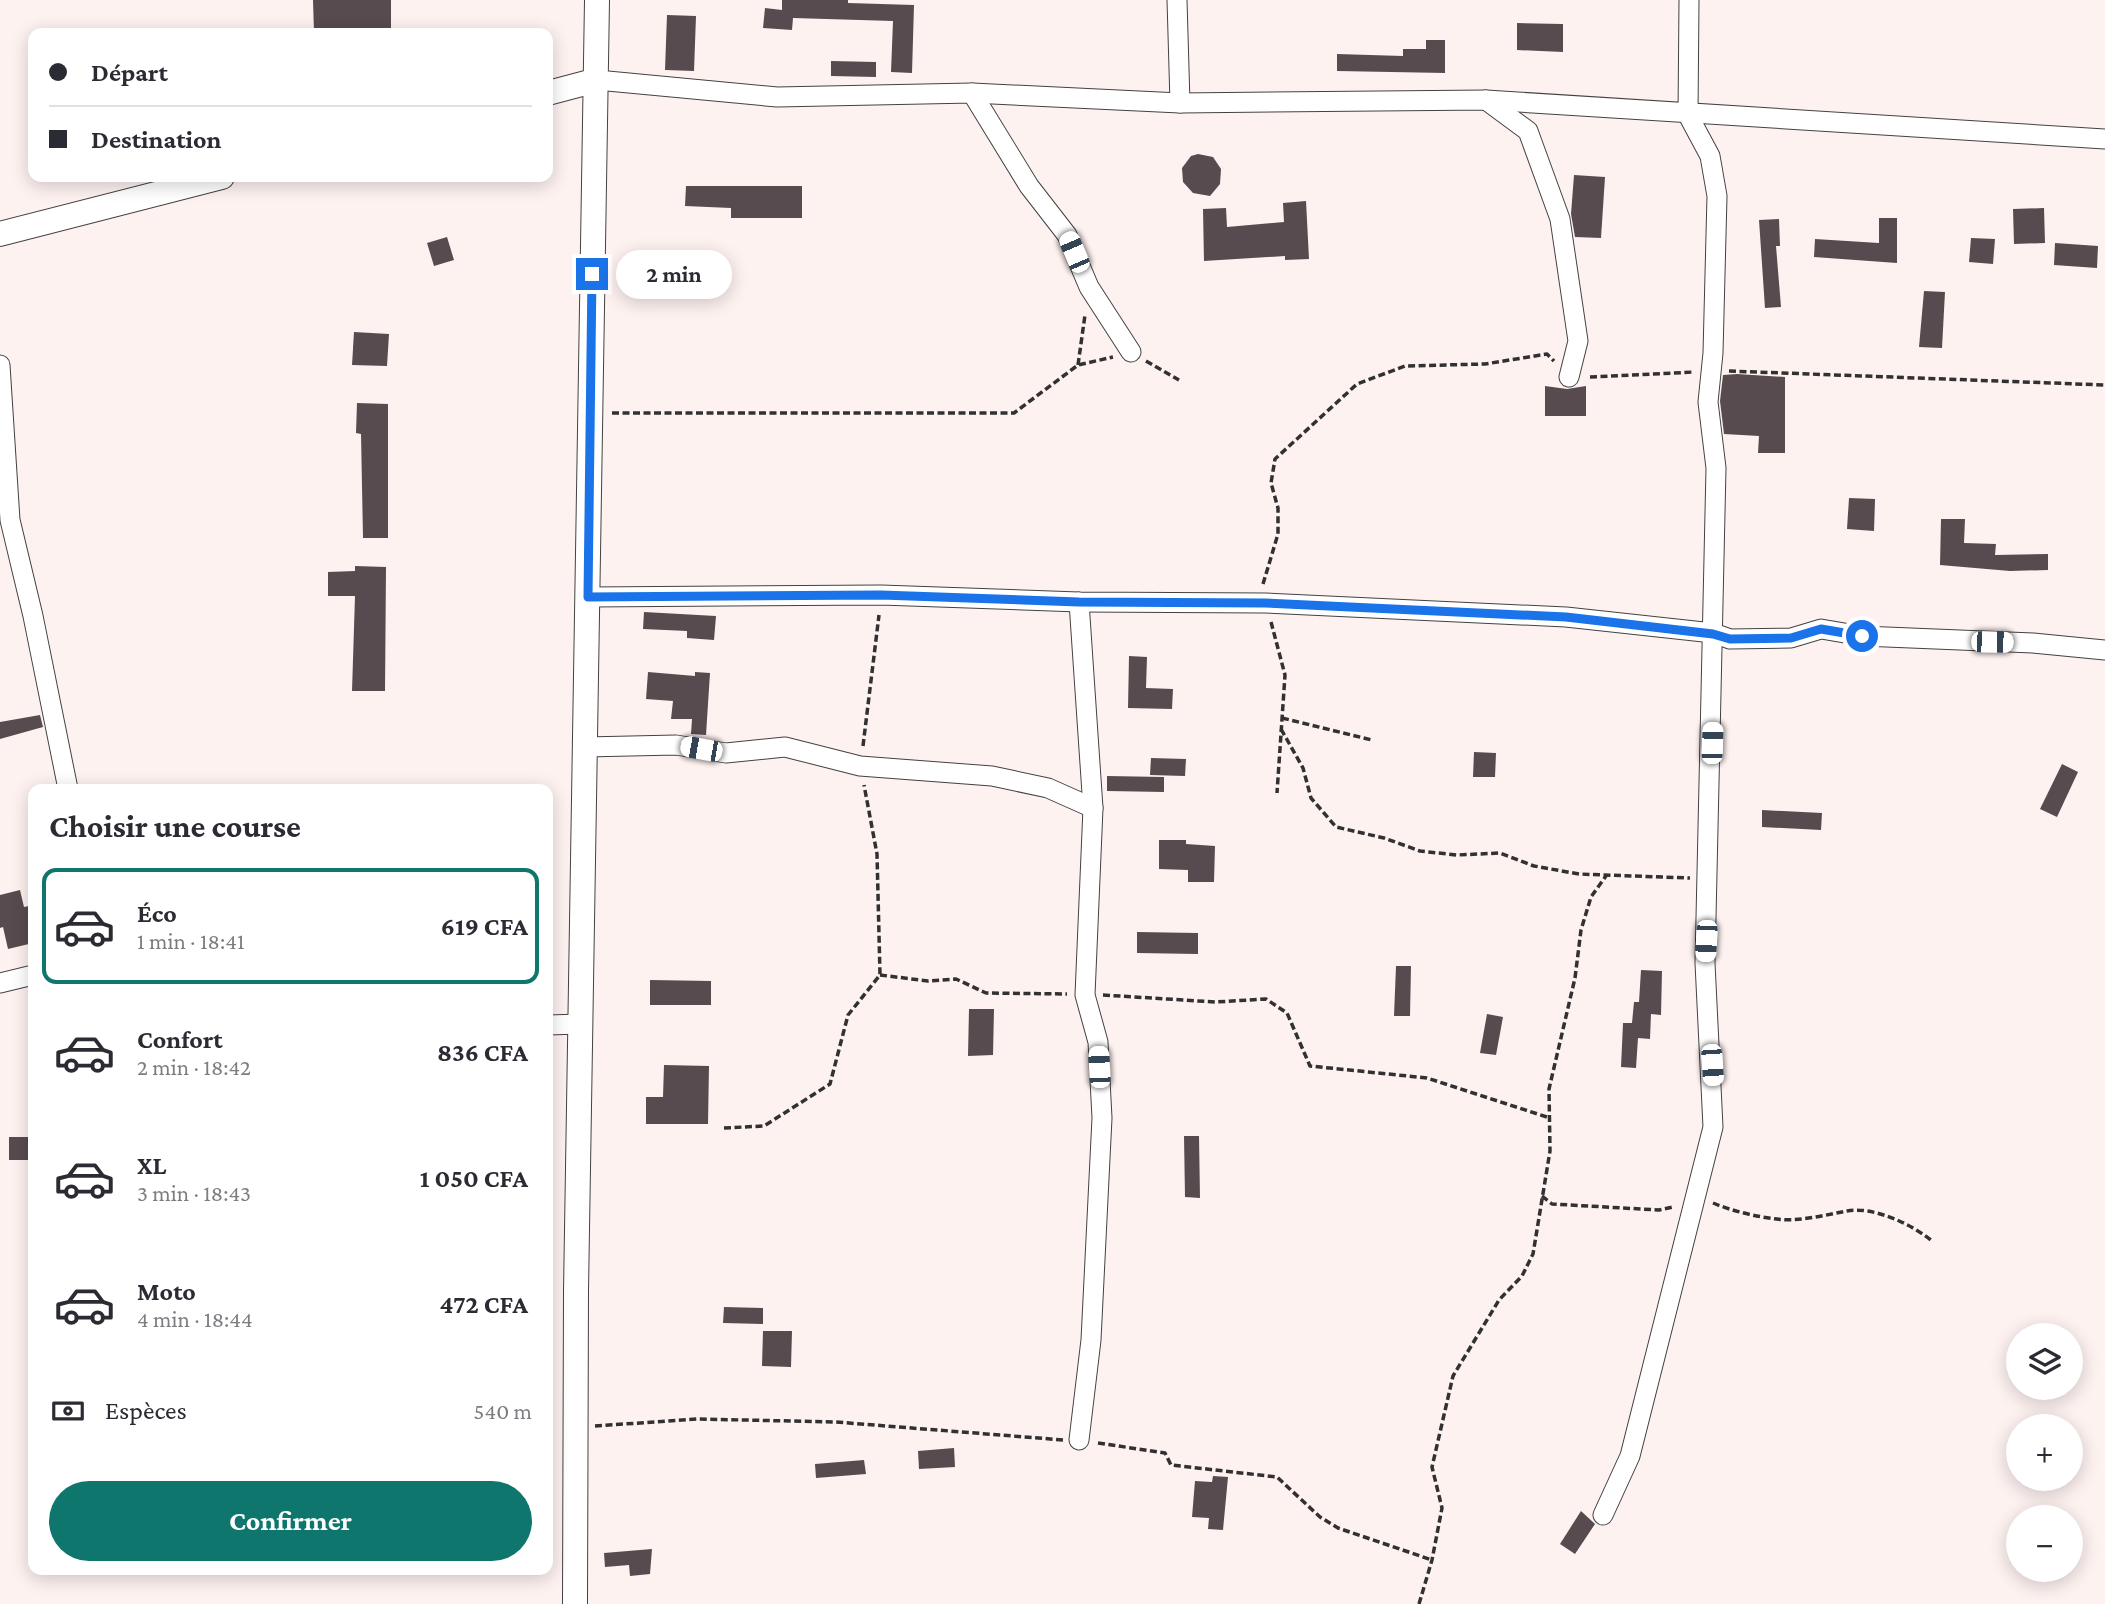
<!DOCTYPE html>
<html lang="fr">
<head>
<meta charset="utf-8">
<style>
  :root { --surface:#fff; --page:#f2f2f3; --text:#2b2b33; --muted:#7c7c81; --line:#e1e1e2; --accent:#0f766e }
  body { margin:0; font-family:"Crimson Pro",serif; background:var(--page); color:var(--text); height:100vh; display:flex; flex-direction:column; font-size:26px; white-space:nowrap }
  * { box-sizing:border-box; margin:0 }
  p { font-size:23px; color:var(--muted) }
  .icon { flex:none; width:38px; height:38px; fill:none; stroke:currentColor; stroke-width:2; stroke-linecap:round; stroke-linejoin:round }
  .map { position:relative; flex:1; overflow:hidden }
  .side { position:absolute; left:28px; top:784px; width:525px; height:791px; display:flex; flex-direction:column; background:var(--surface); border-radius:14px; box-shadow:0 4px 18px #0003 }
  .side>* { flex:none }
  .guide { position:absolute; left:28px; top:28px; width:525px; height:154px; border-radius:14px; box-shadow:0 4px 18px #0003; display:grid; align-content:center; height:154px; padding:0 21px; background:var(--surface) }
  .fabs { position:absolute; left:2006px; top:1323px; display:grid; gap:14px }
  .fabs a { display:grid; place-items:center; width:77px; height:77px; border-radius:50%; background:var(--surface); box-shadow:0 4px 18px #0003; font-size:35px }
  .end { position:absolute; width:32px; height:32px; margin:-16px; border:9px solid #1a73e8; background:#fff; box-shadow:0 0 0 4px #fff }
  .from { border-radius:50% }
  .bubble { position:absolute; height:49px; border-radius:24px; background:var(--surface); box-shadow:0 4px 18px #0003; font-size:23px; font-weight:700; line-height:49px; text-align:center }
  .car { position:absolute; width:21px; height:42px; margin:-21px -10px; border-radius:9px; box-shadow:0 0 5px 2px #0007; background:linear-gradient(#fff 24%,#345 0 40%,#fff 0 76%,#345 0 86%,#fff 0) }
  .guide b { display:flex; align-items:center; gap:24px; height:66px; font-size:26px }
  .guide b+b { border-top:2px solid var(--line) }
  .guide i { width:18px; height:18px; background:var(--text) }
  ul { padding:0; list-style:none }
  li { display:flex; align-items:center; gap:21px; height:116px; margin:0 14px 10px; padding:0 7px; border:4px solid transparent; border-radius:14px }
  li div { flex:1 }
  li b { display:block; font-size:26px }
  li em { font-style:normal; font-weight:700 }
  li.selected { border-color:var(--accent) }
  li>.icon { width:63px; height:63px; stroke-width:1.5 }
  h2 { padding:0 21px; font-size:32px; line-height:84px }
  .pay { display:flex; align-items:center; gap:18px; height:77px; padding:0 21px; font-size:26px }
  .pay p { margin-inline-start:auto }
  .button { display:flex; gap:14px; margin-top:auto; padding:14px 21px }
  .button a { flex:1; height:80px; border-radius:42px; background:var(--accent); color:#fff; font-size:28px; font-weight:700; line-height:80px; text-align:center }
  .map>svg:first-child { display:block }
</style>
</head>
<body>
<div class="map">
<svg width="2105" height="1604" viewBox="0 0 2105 1604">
  <rect width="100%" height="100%" fill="#fef2f1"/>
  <!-- building -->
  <g fill="#574b4f">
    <polygon points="313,0 391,0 391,33 314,33"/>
    <polygon points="782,0 848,0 848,3 914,5 912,73 891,72 893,21 793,18 792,30 763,28 765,8 782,10"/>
    <polygon points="667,15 696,16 694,71 665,70"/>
    <polygon points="1517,23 1563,24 1563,52 1517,50"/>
    <polygon points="1426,40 1445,40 1445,73 1337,71 1337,54 1403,56 1403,49 1426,49"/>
    <polygon points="831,61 876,62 876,77 831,76"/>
    <polygon points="1198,154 1213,157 1221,169 1220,184 1210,196 1193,193 1183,182 1182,168 1191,156"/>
    <polygon points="1574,175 1605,177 1601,238 1575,237 1571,214"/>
    <polygon points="686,186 802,186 802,218 731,218 731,208 685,206"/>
    <polygon points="1306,201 1309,259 1285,260 1285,256 1204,261 1203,209 1226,208 1227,227 1284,222 1283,203"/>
    <polygon points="2044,208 2045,243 2014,244 2013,209"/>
    <polygon points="1879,218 1897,218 1897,263 1814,257 1815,239 1879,243"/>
    <polygon points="1779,219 1780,246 1776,246 1781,307 1765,308 1759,220"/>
    <polygon points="447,237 454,260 434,266 427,243"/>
    <polygon points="1971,238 1995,239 1993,264 1969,262"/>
    <polygon points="2055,243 2098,246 2097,268 2054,265"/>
    <polygon points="1924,291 1945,292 1942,348 1919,347"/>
    <polygon points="354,332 389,334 387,366 352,365"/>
    <polygon points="1737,374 1785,377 1785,453 1758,453 1759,436 1724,434 1720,401 1723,375"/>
    <polygon points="1545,386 1567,389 1586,386 1586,416 1545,416"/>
    <polygon points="357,403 388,404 388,538 363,538 361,434 356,433"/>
    <polygon points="1849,498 1875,499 1874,531 1847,529"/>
    <polygon points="1941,519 1965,519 1964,543 1996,544 1995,555 2048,554 2048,570 2010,571 1940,565"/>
    <polygon points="355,566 386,567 385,691 352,691 355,596 328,596 328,572 355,571"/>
    <polygon points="644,612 716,616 714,640 687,638 687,631 643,629"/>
    <polygon points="1129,656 1147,657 1146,688 1173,689 1172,709 1128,708"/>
    <polygon points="648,672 695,676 695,672 710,673 706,735 691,734 692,719 671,719 673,701 646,699"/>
    <polygon points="40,715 43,727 0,739 0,722"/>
    <polygon points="1474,752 1496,753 1495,777 1473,777"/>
    <polygon points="1151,758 1186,759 1185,776 1150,775"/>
    <polygon points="2062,764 2078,772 2057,817 2040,809"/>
    <polygon points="1107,776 1164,777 1164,792 1107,791"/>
    <polygon points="1762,810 1822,813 1821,830 1762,827"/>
    <polygon points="1159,840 1186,840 1186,844 1215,846 1214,882 1188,882 1188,870 1159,869"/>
    <polygon points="20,890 24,907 29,906 33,943 8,949 3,927 0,928 0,895"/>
    <polygon points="1137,932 1198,933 1198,954 1137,953"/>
    <polygon points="1396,966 1411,966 1410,1016 1394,1016"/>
    <polygon points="1641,970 1662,971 1661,1015 1651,1014 1650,1039 1638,1038 1636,1068 1621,1067 1623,1023 1632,1023 1634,1002 1639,1002"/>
    <polygon points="650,980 711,981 711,1005 650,1005"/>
    <polygon points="969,1009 994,1009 993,1055 968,1056"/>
    <polygon points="1487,1014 1503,1017 1496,1055 1480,1053"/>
    <polygon points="664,1065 709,1066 708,1124 646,1124 646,1097 663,1097"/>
    <polygon points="1184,1136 1199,1136 1200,1198 1185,1197"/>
    <rect x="9" y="1137" width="24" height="23"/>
    <polygon points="724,1307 763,1308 763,1324 723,1323"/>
    <polygon points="763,1331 792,1331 791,1367 762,1366"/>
    <polygon points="954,1448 955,1467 919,1469 918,1451"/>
    <polygon points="864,1460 866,1474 816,1478 815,1464"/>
    <polygon points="1213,1476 1228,1477 1223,1530 1208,1529 1209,1518 1192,1517 1195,1481 1212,1482"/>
    <polygon points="1581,1511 1595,1524 1575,1554 1560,1544"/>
    <polygon points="652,1549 650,1574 630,1576 629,1565 605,1567 604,1553"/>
  </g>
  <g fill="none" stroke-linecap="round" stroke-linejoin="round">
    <defs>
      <g id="minor">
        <polyline points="1177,0 1180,103"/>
        <polyline points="597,80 777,97 972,93 1180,103 1486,100 2105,139"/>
        <polyline points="972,93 1029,186 1067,235 1089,287 1131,352"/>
        <polyline points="1486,100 1528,131 1560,219 1578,341 1569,377"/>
        <polyline points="0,365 10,520 33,616 68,789"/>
        <polyline points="588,597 881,595 1079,602 1265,603 1566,617 1713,633 1730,639 1791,638 1821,629 1862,636 2033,643 2105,650"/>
        <polyline points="585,747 676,745 726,753 785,747 860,766 992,776 1048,788 1093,808"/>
        <polyline points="0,983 33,975"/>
        <polyline points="548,1025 581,1024"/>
        <polyline points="1079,1440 1091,1340 1102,1118 1098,1042 1085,995 1093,808 1079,602"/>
        <polyline points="1603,1515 1630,1456 1713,1127 1705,963 1716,468 1708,402 1713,353 1717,196 1710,156 1688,115 1689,0"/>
      </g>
      <g id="tertiary">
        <polyline points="548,93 597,80"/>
        <polyline points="0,234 222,177"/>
        <polyline points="575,1604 576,1291 597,0"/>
      </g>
    </defs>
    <!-- minor casing -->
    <use href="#minor" stroke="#424242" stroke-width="21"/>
    <!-- tertiary casing -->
    <use href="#tertiary" stroke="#424242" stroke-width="26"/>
    <!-- path -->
    <g stroke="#313131" stroke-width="3.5" stroke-dasharray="7 3.5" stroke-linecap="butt">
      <polyline points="1146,361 1179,380"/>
      <polyline points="1078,365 1085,315"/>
      <polyline points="1729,371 2105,385"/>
      <polyline points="1590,377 1694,372"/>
      <polyline points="612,413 1014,413 1078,365 1113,357"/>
      <polyline points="1263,584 1278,534 1278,508 1271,483 1275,459 1357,384 1405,366 1485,364 1547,354 1554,361"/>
      <polyline points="1271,622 1285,675 1277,793"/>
      <polyline points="1282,718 1372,740"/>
      <polyline points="1281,729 1303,768 1311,798 1336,827 1384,838 1420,851 1457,855 1500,853 1534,866 1579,874 1690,878"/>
      <polyline points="863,746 879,615"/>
      <polyline points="880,975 928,981 956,979 986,993 1067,994"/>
      <polyline points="1103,995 1215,1002 1266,999 1287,1013 1310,1066 1427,1078 1547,1117"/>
      <polyline points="724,1128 764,1126 830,1084 848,1015 880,975 877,854 864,785"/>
      <polyline points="1542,1196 1552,1204 1659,1210 1673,1207"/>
      <path d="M1713,1203C1732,1211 1757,1217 1777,1219C1799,1222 1825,1215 1847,1211C1874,1206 1913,1225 1932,1241"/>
      <polyline points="595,1426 698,1419 836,1422 1063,1440"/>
      <polyline points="1098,1443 1165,1453 1171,1465 1277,1477 1320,1517 1338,1528 1432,1560"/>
      <polyline points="1419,1604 1432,1560 1442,1508 1432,1467 1453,1376 1499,1300 1522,1276 1533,1254 1550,1151 1549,1089 1575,978 1581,930 1591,897 1606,876"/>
    </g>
    <!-- minor -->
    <use href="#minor" stroke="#fff" stroke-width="19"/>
    <!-- tertiary -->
    <use href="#tertiary" stroke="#fff" stroke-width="24"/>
  </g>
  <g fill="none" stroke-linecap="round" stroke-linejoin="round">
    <!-- route -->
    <polyline stroke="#1a73e8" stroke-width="9" points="592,274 588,597 881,595 1079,602 1265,603 1566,617 1713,634 1730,639 1791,638 1821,629 1862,636"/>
  </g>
</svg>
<div class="fabs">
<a><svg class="icon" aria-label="layers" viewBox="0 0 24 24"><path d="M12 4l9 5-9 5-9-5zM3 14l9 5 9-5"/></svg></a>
<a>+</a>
<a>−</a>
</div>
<i class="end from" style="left:1862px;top:636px"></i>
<i class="end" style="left:592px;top:274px"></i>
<div class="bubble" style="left:616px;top:250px;width:116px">2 min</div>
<i class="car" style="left:1074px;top:252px;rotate:337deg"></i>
<i class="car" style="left:1992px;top:642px;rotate:91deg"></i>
<i class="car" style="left:1712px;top:743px;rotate:2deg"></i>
<i class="car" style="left:701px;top:749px;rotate:280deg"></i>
<i class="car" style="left:1706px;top:941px;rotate:183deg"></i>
<i class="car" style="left:1712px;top:1065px;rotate:176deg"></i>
<i class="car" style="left:1099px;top:1067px;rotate:357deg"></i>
<div class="guide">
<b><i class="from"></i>Départ</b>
<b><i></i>Destination</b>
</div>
<section class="side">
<h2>Choisir une course</h2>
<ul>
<li class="selected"><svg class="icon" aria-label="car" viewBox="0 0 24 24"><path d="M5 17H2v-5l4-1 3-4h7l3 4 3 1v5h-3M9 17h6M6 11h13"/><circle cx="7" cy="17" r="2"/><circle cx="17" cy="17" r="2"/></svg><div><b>Éco</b><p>1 min · 18:41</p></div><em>619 CFA</em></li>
<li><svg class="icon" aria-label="car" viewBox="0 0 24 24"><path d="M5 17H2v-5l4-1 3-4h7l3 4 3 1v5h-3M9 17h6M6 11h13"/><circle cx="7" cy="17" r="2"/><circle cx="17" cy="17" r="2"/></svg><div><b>Confort</b><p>2 min · 18:42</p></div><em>836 CFA</em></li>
<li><svg class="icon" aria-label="car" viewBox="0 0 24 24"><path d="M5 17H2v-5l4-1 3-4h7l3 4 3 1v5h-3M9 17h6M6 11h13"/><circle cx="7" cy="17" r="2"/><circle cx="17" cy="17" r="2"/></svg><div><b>XL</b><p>3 min · 18:43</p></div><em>1 050 CFA</em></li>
<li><svg class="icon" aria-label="car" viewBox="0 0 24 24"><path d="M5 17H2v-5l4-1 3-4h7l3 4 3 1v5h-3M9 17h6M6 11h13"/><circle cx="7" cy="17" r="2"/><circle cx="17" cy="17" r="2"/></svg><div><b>Moto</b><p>4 min · 18:44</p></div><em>472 CFA</em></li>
</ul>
<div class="pay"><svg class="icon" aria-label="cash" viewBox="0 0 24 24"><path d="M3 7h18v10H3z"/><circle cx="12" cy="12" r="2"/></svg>Espèces<p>540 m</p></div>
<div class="button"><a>Confirmer</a></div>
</section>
</div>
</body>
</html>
